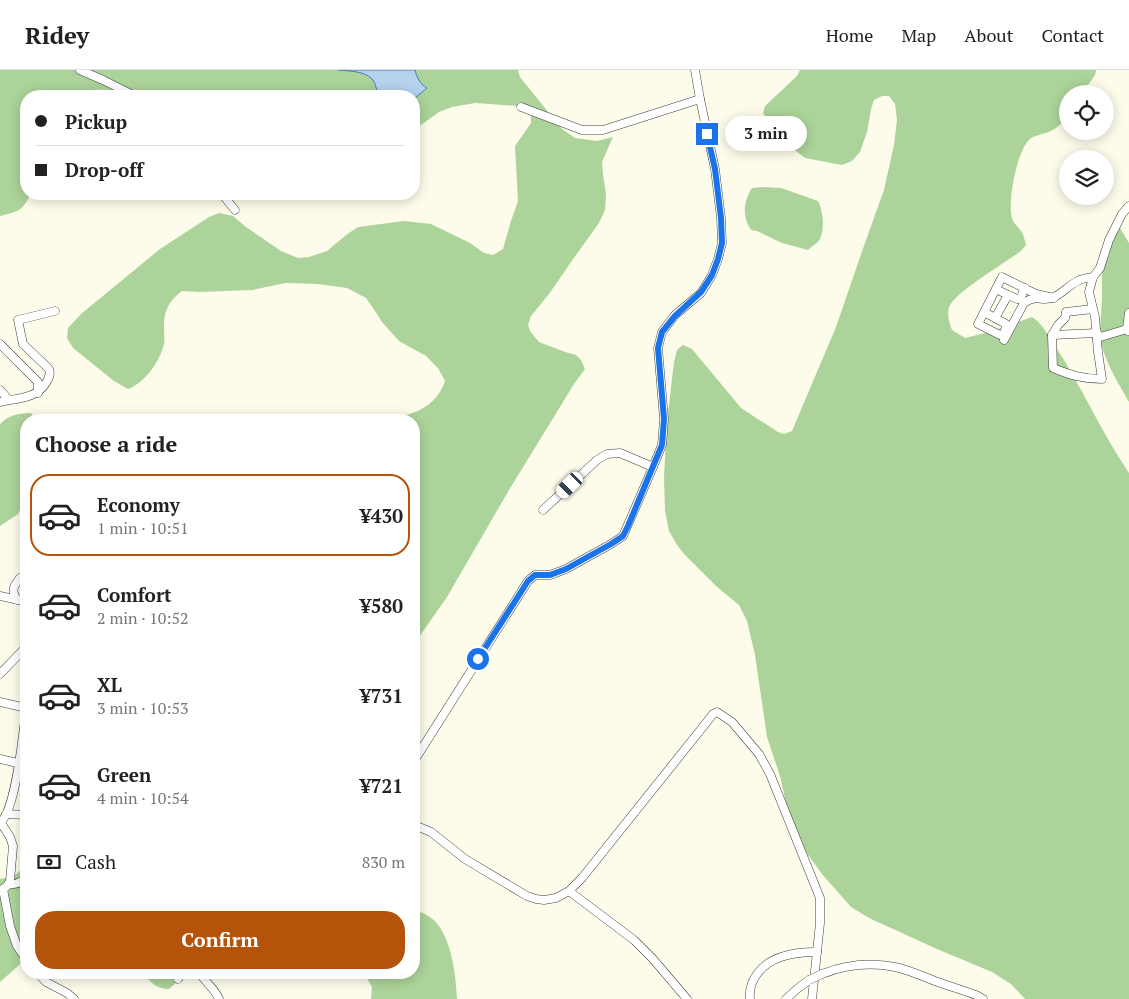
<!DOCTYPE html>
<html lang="en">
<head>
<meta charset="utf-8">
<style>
  :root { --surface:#fff; --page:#f6f6f6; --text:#222; --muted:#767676; --line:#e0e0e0; --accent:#b45309 }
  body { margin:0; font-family:"PT Serif",serif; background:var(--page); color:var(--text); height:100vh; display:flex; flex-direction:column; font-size:19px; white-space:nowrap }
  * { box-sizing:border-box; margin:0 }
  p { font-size:16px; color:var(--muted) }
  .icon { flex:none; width:28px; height:28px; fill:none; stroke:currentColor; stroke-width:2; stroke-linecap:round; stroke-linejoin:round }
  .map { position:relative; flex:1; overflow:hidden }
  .panel { position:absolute; left:20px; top:344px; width:400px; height:565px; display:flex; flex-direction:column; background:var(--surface); border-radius:20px; box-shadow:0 2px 12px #0003 }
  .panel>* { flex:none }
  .hud { position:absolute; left:20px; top:20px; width:400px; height:110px; border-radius:20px; box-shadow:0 2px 12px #0003; display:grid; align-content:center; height:110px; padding:0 15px; background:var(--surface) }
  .controls { position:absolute; left:1059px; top:15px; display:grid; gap:10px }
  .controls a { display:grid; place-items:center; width:55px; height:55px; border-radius:50%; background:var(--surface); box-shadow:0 2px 12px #0003; font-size:25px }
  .end { position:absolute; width:22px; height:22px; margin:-11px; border:6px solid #1a73e8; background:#fff; box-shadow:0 0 0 2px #fff }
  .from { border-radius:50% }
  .bubble { position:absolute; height:35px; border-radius:18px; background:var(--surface); box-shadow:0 2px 12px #0003; font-size:16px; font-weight:800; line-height:35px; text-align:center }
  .car { position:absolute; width:15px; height:30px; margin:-15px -8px; border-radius:6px; box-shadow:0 0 4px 1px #0007; background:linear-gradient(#fff 24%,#345 0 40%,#fff 0 76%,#345 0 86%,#fff 0) }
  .hud b { display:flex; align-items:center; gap:18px; height:48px; font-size:19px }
  .hud b+b { border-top:1px solid var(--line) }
  .hud i { width:12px; height:12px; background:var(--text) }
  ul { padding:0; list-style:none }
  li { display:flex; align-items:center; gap:15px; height:82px; margin:0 10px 8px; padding:0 5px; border:2px solid transparent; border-radius:20px }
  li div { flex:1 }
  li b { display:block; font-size:19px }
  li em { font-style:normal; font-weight:800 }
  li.selected { border-color:var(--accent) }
  li>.icon { width:45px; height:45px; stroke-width:1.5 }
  h2 { padding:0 15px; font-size:22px; line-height:60px }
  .pay { display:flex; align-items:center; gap:12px; height:55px; padding:0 15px; font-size:19px }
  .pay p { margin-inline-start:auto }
  .button { display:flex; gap:10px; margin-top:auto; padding:10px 15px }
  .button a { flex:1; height:58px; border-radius:20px; background:var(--accent); color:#fff; font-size:20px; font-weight:800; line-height:58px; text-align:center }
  header { display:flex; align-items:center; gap:30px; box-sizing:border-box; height:70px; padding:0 25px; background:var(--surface); border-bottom:1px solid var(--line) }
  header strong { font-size:24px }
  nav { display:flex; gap:28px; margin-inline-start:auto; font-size:18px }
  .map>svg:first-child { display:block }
</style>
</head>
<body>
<header>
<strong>Ridey</strong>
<nav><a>Home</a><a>Map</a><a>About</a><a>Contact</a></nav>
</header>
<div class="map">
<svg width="1129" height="929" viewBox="0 0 1129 929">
  <rect width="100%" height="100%" fill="#fdfceb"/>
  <!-- forest -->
  <g fill="#acd399">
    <path d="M0,0H518L520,7L562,59L575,68L597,71L613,67L602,92L603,105L606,124L605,140L599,153L571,192L549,224L531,246L528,255L530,261L539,272L565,282L576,285L581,290L585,299L574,314L509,420L447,527L414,574V350H386C412,345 436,338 445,311L438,298L426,286L399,271L382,252L373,238L366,228L347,218L318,214L286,213L252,220L200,222L182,221C168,232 164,241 164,258C164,263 165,269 164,274C160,291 145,313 128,319L114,311L73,278L67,268L68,258L81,244L160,179L209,147L219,143L233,146L246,157L281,181L298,188L309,187L327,181L346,165L358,157L404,151L431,154L470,173L484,183L493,185L503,179L511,151L518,131L515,76L531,53V44L518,36L475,33L452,37L439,42L414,60V26H236C219,20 197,19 179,21C170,22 161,24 152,24C126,24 96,13 72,26H26V124H30C24,141 16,142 0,146Z"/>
    <path d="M800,0H1096L1095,5L1082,24H1068L1067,48C1062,53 1056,59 1049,62C1043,64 1037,65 1031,68C1017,78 1007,133 1012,148C1014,155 1020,158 1023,164C1024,167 1025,171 1026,175L1021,181C1006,192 954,223 949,237C947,245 949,252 952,260L965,268L993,261L1032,247C1042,253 1047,264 1054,274C1081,315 1101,362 1129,403V929H1025L1011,914L992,902L937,879L869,848L851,837L822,804L806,782L793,756L786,733L780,706L767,667L755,585L747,551L739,535L716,516L684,484L677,475L669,461L665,441L664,407L667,352L674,292L677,280L683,275L692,279L741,338L778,362L784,364L792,361L836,257L866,170L884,120L894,75L897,50L895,34L889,26H882L874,30L871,39L867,62L860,82L852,91L842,95L805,88L788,75L771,55L763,43L765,36L797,6Z"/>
    <path d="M763,117L781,118L818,131C823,141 825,158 820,169C818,173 811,177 808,180L782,173L757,161L751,160C742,146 743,132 752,118Z"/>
    <path d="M1115,157L1120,158L1129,173V332C1120,316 1110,300 1104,283C1098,266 1101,247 1102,229C1102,208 1101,180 1109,160Z"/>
    <path d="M31,343L36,350H26V427L18,444L0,456V354C10,344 17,344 31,343Z"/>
    <polygon points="26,796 26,889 0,912 0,809 12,807"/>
    <path d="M414,842C417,842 422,842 425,844C451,856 456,904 457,929H371L372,917L364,903L414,902Z"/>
    <path d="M142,903H182L179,910L169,919C156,919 151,912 142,903Z"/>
  </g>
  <!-- water -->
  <path fill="#b5d2ef" stroke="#437ebf" d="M338,0H415C417,8 420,14 427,18L415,28L414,37V26H378C377,21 376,15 373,10C366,1 349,1 338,0Z"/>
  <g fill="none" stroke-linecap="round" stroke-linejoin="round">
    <defs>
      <g id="minor">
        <polyline points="80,0 103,10 135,26"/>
        <polyline points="521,37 582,60 603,60 700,29"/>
        <polyline points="222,124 235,140"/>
        <polyline points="1008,225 1017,229 1020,229 1025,218"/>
        <path d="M1093,239L1066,242L1065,248L1058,255L1052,265L1053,298C1070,305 1083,309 1102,309L1098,282L1095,247L1089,222L1093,207L1100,198L1109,170L1122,144L1129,136"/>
        <path d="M984,242L1006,254C1006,258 1005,264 1000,265L978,254L1002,207L1036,224L1054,228"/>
        <polyline points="995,248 1008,225 996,219"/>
        <polyline points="1128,261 1127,259 1129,243"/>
        <polyline points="1052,265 1097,263"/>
        <polyline points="1097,268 1127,259"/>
        <path d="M1004,270L1024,233C1038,223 1043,233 1054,227C1063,223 1069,215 1078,211C1082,208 1088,208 1093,207"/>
        <polyline points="0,274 38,312 38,323"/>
        <polyline points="0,320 9,330"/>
        <path d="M0,332C17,328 36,329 46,313C49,308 51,304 49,299L23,274L18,250L55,241"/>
        <polyline points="543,440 597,390 607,384 620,383 653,397"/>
        <polyline points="24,513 26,515"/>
        <polyline points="0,526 23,531 26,534"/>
        <path d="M17,530C11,520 13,517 20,508"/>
        <polyline points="0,604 26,577"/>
        <polyline points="0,632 26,638"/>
        <polyline points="0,689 26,695"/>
        <polyline points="414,691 528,511 535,505 550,505 566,499 611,474 623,466 653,397 662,375 664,349 658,278 662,262 675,245 701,223 712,205 718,189 722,173 721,148 715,99 700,29 695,0"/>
        <polyline points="6,744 26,745"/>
        <path d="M0,753C16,740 23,664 26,641"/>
        <polyline points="1,753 10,767 13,776 10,811 7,816 3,819"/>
        <polyline points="414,755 431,762 465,789 527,826 536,829 544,830 556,828 569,821 582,808 706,653 713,644 717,642 732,652 759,684 770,704 820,828 820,853 812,929"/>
        <path d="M9,814C16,815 21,813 26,807"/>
        <polyline points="3,819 10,856 17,876 26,889"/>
        <polyline points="569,821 634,870 653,889 687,929"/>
        <polyline points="37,902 46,912 67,923 74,929"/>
        <path d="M199,902C205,912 215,919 219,929"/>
        <path d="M822,904C845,895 870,892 895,897C909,900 922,906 935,911C949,916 962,920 976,925L983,929"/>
        <polyline points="178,909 182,902"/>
        <path d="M750,929C748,909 763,893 781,887C792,883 805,882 817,882"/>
        <polyline points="786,929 797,919 809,910"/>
      </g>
    </defs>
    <!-- minor casing -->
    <use href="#minor" stroke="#3e3e3e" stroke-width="9"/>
    <!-- minor -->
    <use href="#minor" stroke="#fff" stroke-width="8"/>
    <defs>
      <polyline id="minor-bridge" points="809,910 822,904"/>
    </defs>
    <!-- minor-bridge casing -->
    <use href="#minor-bridge" stroke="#3e3e3e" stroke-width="9" stroke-linecap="butt"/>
    <!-- minor-bridge -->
    <use href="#minor-bridge" stroke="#fff" stroke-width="8"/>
  </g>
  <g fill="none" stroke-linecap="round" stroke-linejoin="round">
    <!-- route -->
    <polyline stroke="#1a73e8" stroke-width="6" points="478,589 528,511 535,505 550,505 566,499 611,474 623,466 628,456 662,375 664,349 658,278 662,262 675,246 701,222 712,205 718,189 722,173 721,148 715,99 707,64"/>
  </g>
</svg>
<div class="controls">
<a><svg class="icon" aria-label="locate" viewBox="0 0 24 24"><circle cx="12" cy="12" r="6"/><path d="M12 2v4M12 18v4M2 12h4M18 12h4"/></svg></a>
<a><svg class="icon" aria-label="layers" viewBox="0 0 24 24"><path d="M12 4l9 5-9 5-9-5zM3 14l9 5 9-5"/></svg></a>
</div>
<i class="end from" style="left:478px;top:589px"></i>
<i class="end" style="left:707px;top:64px"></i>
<div class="bubble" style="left:725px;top:46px;width:82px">3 min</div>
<i class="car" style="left:570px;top:415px;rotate:226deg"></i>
<div class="hud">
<b><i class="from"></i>Pickup</b>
<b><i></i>Drop-off</b>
</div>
<section class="panel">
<h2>Choose a ride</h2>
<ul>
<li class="selected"><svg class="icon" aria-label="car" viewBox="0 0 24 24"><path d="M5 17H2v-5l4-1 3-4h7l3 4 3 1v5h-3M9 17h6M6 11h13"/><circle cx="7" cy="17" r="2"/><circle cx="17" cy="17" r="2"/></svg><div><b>Economy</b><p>1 min · 10:51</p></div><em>¥430</em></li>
<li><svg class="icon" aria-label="car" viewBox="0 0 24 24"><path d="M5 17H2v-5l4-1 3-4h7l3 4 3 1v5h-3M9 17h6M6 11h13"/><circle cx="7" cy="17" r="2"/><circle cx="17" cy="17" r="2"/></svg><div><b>Comfort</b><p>2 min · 10:52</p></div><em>¥580</em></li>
<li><svg class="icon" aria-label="car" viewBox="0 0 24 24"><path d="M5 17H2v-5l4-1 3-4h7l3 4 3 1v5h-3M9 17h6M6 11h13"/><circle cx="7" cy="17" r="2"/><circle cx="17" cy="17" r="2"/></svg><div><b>XL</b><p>3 min · 10:53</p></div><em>¥731</em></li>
<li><svg class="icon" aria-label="car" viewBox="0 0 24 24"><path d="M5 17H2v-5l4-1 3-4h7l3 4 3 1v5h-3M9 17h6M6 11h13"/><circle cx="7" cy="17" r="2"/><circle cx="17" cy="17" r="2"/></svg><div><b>Green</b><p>4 min · 10:54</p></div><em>¥721</em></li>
</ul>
<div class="pay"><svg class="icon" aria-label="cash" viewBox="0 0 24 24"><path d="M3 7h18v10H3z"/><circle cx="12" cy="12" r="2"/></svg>Cash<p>830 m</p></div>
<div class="button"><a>Confirm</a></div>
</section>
</div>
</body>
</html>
